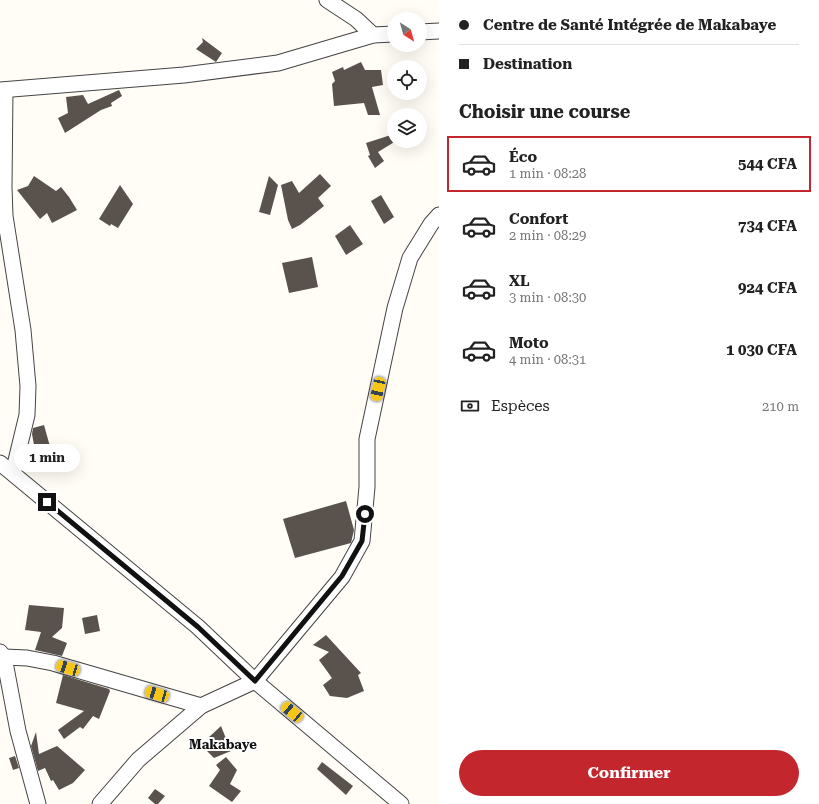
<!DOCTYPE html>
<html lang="fr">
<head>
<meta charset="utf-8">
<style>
  :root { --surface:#fff; --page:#f2f2f2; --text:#222; --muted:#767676; --line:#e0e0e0; --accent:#c4262e }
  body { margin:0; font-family:"Roboto Serif",serif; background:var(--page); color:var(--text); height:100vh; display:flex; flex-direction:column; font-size:15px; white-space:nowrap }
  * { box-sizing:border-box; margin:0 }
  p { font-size:13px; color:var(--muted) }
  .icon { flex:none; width:22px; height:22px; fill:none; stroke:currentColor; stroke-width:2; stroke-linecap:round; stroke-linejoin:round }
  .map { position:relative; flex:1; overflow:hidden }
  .side { display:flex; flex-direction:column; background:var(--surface); width:380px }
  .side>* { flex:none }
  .hud { display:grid; align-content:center; height:88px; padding:0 20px; background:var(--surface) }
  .needle { width:26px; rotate:143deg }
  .tools { position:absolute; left:387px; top:12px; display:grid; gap:8px }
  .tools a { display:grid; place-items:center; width:40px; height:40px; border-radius:50%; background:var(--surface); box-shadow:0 4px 16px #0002; font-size:20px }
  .end { position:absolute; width:18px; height:18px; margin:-9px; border:5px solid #111; background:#fff; box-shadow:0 0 0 2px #fff }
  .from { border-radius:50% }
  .bubble { position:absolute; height:28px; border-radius:14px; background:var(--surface); box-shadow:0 4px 16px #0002; font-size:13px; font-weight:700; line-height:28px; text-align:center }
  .car { position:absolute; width:12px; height:24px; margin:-12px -6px; border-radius:5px; box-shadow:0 0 3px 1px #0007; background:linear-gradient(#f5c518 24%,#345 0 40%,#f5c518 0 76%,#345 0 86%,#f5c518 0) }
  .hud b { display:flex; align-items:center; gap:14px; height:38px; font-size:15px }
  .hud b+b { border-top:1px solid var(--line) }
  .hud i { width:10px; height:10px; background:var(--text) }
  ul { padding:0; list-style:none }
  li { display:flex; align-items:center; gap:12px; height:56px; margin:0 8px 6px; padding:0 12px; border:2px solid transparent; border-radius:0px }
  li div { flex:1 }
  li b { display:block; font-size:15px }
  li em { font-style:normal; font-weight:700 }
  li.active { border-color:var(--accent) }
  li>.icon { width:36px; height:36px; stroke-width:1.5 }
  h2 { padding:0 20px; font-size:18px; line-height:48px }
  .pay { display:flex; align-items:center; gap:10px; height:44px; padding:0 20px; font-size:15px }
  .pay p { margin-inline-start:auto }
  .button { display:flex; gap:8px; margin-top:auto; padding:8px 20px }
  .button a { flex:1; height:46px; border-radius:24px; background:var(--accent); color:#fff; font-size:16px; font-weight:700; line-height:46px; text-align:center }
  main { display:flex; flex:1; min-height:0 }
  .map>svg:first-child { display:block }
</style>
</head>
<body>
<main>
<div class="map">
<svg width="439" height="804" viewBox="0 0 439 804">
  <rect width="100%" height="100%" fill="#fffdf5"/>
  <!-- building -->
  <g fill="#5a524d">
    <polygon points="202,38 222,53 216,62 196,49 203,42"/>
    <polygon points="361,62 365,70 381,70 383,85 372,87 380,115 368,115 364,103 334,106 332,84 335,81 332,72 343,67 344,70"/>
    <polygon points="119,90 122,96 111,103 112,106 101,110 65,133 58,118 68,113 66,97 83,95 88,104"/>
    <polygon points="394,134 394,141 396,141 378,152 384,161 375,168 368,156 370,155 366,143"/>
    <polygon points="320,174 331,186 318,198 324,206 300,225 292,229 288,220 281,185 292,181 299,193"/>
    <polygon points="34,176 56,191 61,187 69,197 77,210 52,223 47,213 40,219 17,190 28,186"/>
    <polygon points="269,176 278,185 270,215 259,212"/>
    <polygon points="120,185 133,204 118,228 111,224 110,226 99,219"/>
    <polygon points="381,195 394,217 384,224 371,201"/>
    <polygon points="350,225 363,244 346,255 335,236"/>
    <polygon points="312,257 318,287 289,293 282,263"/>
    <polygon points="44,425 54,461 38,466 32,434 33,428"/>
    <polygon points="346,501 354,530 351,543 295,558 283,519"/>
    <polygon points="29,605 64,608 62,628 52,637 67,643 62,656 35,650 41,632 25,630"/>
    <polygon points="97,615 100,631 85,634 82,618"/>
    <polygon points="326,635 361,673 358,675 364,691 347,698 330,696 323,685 332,678 319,660 329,652 313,645"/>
    <polygon points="63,675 109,689 110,691 99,719 93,716 83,729 80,727 64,739 58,730 84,711 56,703"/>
    <polygon points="221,726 231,751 214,758 207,751 214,745 208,738"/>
    <polygon points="36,732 39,754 57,746 85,770 73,783 59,790 53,780 51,781 45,768 38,771 31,746"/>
    <polygon points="15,756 19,768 13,770 9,758"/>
    <polygon points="226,757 237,770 230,784 241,791 232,802 209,786 220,770 216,765"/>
    <polygon points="322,762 353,786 346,795 317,769"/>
    <polygon points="155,789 165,796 158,804 155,804 148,798"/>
  </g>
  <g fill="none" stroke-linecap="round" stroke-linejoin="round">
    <defs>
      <g id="minor">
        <polyline points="327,0 356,19 373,35"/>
        <polyline points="420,32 439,31"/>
        <polyline points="0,90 184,75 278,63 373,35 394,34"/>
        <polyline points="5,90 4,187 5,216 23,330 28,386 27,415 13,473"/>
        <polyline points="0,463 198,627 255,681 401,804"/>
        <polyline points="0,652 4,657 18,731 38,804"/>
        <polyline points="4,657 27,658 53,663 201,706"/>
        <polyline points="100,804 138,760 201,706 255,681 342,577 362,541 367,487 367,439 395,308 410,258 431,224 439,215"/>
      </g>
    </defs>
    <!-- minor casing -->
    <use href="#minor" stroke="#444" stroke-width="17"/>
    <!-- minor -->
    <use href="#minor" stroke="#fff" stroke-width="15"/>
  </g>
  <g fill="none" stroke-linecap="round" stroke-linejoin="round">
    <!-- route -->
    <polyline stroke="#111" stroke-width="5" points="47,502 198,627 255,681 342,576 362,541 365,514"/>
  </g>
  <g text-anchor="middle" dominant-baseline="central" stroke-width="4" stroke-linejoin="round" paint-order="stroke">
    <!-- quarter labels -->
    <g font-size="13" font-weight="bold" fill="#111" stroke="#fff">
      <text x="223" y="744">Makabaye</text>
    </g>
  </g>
</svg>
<div class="tools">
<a><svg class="needle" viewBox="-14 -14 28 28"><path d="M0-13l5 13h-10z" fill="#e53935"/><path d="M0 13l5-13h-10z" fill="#767676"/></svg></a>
<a><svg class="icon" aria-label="locate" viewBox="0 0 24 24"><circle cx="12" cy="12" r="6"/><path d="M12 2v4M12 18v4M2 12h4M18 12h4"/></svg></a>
<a><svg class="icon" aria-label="layers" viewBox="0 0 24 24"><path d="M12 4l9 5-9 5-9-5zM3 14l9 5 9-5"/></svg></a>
</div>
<i class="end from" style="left:365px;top:514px"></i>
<i class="end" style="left:47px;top:502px"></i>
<div class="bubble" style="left:14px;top:444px;width:66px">1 min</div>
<i class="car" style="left:378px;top:389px;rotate:192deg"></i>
<i class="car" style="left:68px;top:668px;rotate:287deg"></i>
<i class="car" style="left:157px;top:694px;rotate:286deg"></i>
<i class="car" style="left:292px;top:712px;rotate:310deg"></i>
</div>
<section class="side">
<div class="hud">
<b><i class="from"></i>Centre de Santé Intégrée de Makabaye</b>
<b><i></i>Destination</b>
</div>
<h2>Choisir une course</h2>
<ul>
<li class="active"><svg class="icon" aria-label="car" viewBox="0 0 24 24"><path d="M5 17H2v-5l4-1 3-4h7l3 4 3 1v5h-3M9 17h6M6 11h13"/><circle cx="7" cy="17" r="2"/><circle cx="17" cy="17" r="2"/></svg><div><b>Éco</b><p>1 min · 08:28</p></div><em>544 CFA</em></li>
<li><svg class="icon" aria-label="car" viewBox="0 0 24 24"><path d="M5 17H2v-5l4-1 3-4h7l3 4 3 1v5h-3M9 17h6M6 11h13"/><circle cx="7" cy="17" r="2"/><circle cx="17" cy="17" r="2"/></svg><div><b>Confort</b><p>2 min · 08:29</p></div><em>734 CFA</em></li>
<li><svg class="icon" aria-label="car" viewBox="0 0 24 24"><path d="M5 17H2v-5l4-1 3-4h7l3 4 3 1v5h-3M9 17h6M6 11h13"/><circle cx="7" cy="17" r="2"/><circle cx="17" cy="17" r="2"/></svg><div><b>XL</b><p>3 min · 08:30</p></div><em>924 CFA</em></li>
<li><svg class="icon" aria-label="car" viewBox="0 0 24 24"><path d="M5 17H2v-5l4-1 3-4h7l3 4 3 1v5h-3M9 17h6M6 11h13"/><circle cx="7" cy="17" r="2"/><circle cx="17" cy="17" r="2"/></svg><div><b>Moto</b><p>4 min · 08:31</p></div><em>1 030 CFA</em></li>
</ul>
<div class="pay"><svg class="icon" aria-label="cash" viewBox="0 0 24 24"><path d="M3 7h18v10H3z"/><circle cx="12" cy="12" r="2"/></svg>Espèces<p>210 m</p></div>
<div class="button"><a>Confirmer</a></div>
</section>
</main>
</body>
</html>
